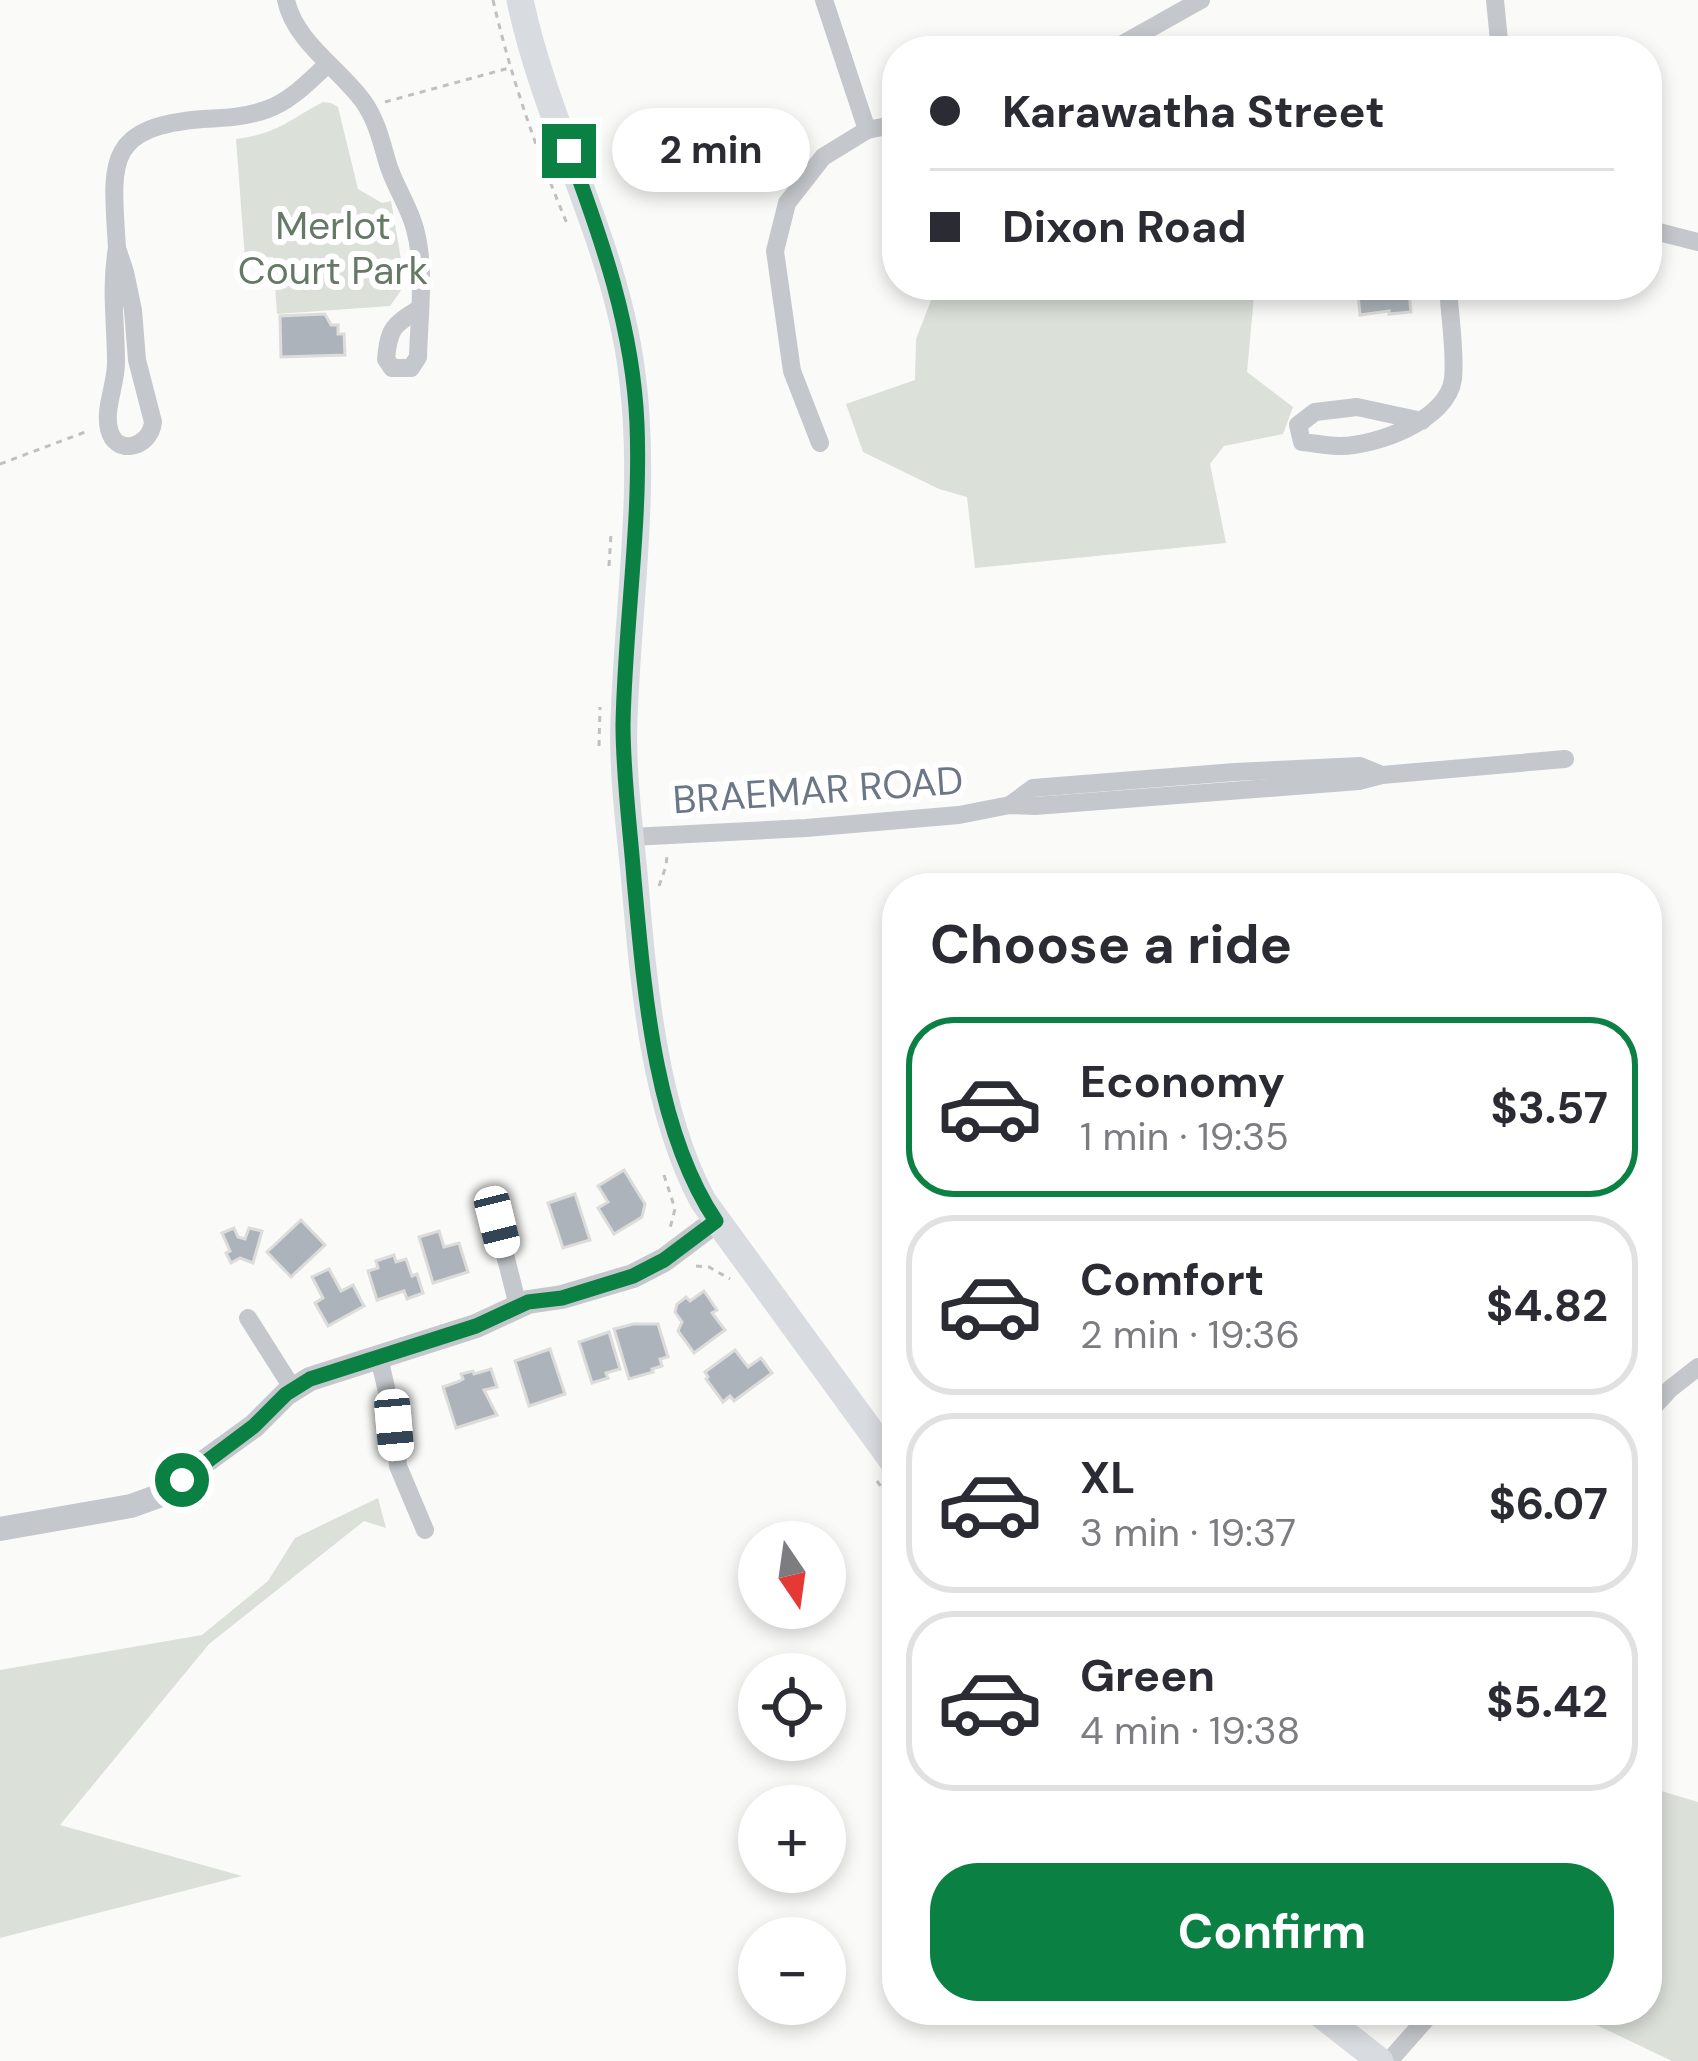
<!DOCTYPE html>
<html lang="en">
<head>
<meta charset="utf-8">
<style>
  :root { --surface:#fff; --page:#f2f2f3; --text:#2b2b33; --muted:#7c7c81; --line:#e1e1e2; --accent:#0b8043 }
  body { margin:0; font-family:"DM Sans",sans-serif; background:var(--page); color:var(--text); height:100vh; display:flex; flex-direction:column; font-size:45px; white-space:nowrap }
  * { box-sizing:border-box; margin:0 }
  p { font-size:39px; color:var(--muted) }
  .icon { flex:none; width:66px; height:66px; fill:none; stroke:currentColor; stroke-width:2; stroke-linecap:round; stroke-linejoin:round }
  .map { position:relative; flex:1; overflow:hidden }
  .panel { position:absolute; left:882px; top:873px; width:780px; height:1152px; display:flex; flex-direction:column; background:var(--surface); border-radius:48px; box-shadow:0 6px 18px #0003 }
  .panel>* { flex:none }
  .hud { position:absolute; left:882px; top:36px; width:780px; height:264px; border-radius:48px; box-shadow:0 6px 18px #0003; display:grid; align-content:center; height:264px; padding:0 48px; background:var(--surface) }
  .needle { width:78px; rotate:167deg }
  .tools { position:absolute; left:738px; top:1521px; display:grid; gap:24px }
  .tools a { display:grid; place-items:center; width:108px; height:108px; border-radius:50%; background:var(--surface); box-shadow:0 6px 18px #0003; font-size:60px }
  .end { position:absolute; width:54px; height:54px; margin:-27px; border:15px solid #0b8043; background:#fff; box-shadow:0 0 0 6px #fff }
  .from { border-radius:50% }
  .bubble { position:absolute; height:84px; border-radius:42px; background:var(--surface); box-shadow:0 6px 18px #0003; font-size:39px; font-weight:700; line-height:84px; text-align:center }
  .car { position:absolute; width:36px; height:72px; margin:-36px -18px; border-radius:15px; box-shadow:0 0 9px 3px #0007; background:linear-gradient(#fff 24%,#345 0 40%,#fff 0 76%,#345 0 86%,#fff 0) }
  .hud b { display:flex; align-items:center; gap:42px; height:114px; font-size:45px }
  .hud b+b { border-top:3px solid var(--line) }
  .hud i { width:30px; height:30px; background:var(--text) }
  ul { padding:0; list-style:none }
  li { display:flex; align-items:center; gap:36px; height:180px; margin:0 24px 18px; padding:0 24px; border:6px solid var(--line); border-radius:48px }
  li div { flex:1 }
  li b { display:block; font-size:45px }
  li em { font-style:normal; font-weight:700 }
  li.selected { border-color:var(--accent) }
  li>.icon { width:108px; height:108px; stroke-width:1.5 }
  h2 { padding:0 48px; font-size:54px; line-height:144px }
  .button { display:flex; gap:24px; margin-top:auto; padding:24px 48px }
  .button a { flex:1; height:138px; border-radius:48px; background:var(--accent); color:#fff; font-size:48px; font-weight:700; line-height:138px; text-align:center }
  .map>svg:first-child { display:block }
</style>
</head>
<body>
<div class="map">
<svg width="1698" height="2061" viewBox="0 0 1698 2061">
  <rect width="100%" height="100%" fill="#fafaf8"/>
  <!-- green -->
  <g fill="#dbe0d9">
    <path d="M323,102L331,103L338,107L358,189L382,203L391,201L404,277L402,289L390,306L277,314L273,257L245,259L236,139C279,133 287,121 323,102Z"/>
    <polygon points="937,285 1255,285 1247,372 1293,407 1283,434 1224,446 1210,464 1226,543 975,568 967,497 939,489 863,452 846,404 915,380 916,339"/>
    <polygon points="378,1498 386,1528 364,1521 209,1644 60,1825 242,1876 0,1938 0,1670 202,1635 268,1581 295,1538"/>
    <polygon points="1651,1788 1698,1802 1698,2061 1672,2061 1584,2019 1465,2023 1463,2010 1647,2010 1647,1790"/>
  </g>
  <!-- building -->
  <g fill="#adb3ba" stroke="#dcdcda" stroke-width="3">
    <polygon points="1357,285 1409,285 1409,289 1401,289 1401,292 1409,292 1411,312 1389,314 1389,311 1360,315"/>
    <polygon points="325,314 331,325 338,325 338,334 344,334 345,355 281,357 280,316"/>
    <polygon points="624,1170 645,1204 642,1217 614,1234 598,1208 608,1202 598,1186"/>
    <polygon points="575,1194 590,1240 563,1248 548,1203"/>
    <polygon points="301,1220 325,1245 291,1277 267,1252"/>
    <polygon points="234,1228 238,1237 245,1239 249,1228 262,1231 253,1263 240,1258 231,1263 226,1253 230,1251 222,1233"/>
    <polygon points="439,1231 444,1247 459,1243 468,1272 433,1283 419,1237"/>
    <polygon points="394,1255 396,1262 406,1259 412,1276 417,1274 423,1293 407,1299 404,1291 377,1300 368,1271 378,1268 376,1261"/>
    <polygon points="329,1269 341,1291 353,1285 364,1306 328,1326 315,1303 323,1298 312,1277"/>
    <polygon points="704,1291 717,1310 712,1313 725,1330 694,1353 678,1331 682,1322 675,1312 677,1304 686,1297 690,1301"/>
    <polygon points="633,1324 658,1324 668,1357 660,1359 662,1366 652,1369 653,1372 629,1379 614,1329"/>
    <polygon points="609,1332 620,1369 606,1373 608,1378 592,1383 579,1342"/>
    <polygon points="550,1349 565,1394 529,1406 515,1361"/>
    <polygon points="735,1350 748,1367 761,1358 772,1373 734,1401 730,1396 723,1402 706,1379 708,1377 705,1372"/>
    <polygon points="491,1369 497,1387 484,1390 497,1415 456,1428 443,1387 460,1381 463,1379 461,1374 473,1371 474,1374"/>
  </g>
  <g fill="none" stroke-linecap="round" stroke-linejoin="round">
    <!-- path -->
    <g stroke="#bec0c3" stroke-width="3" stroke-dasharray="6 6" stroke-linecap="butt">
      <path d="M493,0C511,78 537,152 568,226"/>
      <polyline points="385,102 509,68"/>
      <polyline points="0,464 88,431"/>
      <polyline points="609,566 611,534"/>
      <polyline points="599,746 600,707"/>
      <polyline points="659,886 666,866 667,856"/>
      <polyline points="664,1175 675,1209 670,1228"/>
      <polyline points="696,1266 709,1267 730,1279"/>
      <polyline points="877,1481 897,1508"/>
    </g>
    <!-- minor -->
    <g stroke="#c4c7cb" stroke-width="18">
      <path d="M286,0C295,42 339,68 363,101C376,119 381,140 387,161C393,184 409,205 415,229C426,269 419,316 418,357L411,368H392L386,359C389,328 393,325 419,309"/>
      <polyline points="824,0 867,130"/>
      <polyline points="1495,0 1500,51"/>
      <polyline points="1110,51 1201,0"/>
      <polyline points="1647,229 1698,242"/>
      <path d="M117,248L125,272L133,310L137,360L153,422C150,449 115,456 109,429C104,409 116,384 116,363C116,324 110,288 117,248Z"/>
      <path d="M117,248C112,164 103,127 203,119C225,118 247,117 268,109C291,101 310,80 328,64"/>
      <path d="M1422,421L1357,407L1315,412L1298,425L1302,442C1314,443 1327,446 1340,446C1376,446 1448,420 1453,379C1456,352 1449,313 1448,285"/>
      <polyline points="820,443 792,371 775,251 787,203 823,157 867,130 897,124"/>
      <polyline points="1010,805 1033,788 1058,786 1235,772 1360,766 1382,775"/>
      <polyline points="631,837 806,828 959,815 1010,805 1035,806 1359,781 1382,775 1565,759"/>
      <polyline points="497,1223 518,1306"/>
      <polyline points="248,1318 293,1389"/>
      <polyline points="379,1358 395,1425 398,1466 425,1530"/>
      <polyline points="1647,1414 1670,1389 1698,1367"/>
      <polyline points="1389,2061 1434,2010"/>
    </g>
    <!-- tertiary -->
    <polyline stroke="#c4c7cb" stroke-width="24" points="0,1529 131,1506 156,1497 254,1426 286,1394 310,1379 476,1326 528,1302 562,1297 633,1276 664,1260 716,1221"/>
    <!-- secondary -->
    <g stroke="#d8dbdf" stroke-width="27">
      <path d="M520,0C547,128 616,243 632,374C647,488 628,604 624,719C622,771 629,822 634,873C643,977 653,1108 703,1201L897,1467"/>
      <polyline points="1315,2010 1380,2061"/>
    </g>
  </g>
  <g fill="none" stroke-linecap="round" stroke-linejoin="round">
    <!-- route -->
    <path stroke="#0b8043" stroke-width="15" d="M182,1480L254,1426L286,1394L310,1379L476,1326L528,1302L562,1298L633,1276L664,1260L716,1221C654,1129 644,987 634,879C630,827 623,776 623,724C625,624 641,524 637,424C633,328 602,240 569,151"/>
  </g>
  <g text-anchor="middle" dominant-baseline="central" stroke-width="12" stroke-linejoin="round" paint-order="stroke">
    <!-- park labels -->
    <g font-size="39" fill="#667966" stroke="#fff">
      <text x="333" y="225">Merlot<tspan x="333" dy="45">Court Park</tspan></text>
    </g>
    <!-- street labels -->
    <g font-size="39" fill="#6b7687" stroke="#fff">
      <text transform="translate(818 790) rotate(-4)">BRAEMAR ROAD</text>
    </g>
  </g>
</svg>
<div class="tools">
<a><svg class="needle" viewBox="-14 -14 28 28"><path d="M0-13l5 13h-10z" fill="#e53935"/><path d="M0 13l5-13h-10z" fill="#7c7c81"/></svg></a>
<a><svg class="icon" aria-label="locate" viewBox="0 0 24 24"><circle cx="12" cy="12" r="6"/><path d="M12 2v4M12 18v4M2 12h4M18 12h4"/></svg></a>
<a>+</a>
<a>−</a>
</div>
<i class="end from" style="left:182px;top:1480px"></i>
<i class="end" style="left:569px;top:151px"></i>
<div class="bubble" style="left:612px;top:108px;width:198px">2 min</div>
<i class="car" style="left:497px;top:1222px;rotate:166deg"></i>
<i class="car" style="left:394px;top:1425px;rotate:175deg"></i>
<div class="hud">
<b><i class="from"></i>Karawatha Street</b>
<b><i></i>Dixon Road</b>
</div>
<section class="panel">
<h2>Choose a ride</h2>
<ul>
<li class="selected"><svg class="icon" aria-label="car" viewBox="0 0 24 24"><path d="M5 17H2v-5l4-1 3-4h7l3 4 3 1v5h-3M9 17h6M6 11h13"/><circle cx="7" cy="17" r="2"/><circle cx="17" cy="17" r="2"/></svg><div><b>Economy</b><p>1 min · 19:35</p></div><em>$3.57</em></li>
<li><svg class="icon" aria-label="car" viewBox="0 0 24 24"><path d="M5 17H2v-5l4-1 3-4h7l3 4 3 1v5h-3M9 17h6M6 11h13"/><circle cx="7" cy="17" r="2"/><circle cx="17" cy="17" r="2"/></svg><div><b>Comfort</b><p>2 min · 19:36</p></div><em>$4.82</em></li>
<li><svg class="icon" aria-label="car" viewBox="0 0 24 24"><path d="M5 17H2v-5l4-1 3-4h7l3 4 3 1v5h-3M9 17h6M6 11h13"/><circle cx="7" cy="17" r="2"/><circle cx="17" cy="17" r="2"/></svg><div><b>XL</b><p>3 min · 19:37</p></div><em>$6.07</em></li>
<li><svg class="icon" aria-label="car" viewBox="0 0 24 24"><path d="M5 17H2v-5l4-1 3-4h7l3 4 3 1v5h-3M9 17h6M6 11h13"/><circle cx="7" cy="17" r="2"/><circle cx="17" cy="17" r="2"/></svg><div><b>Green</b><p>4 min · 19:38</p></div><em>$5.42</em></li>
</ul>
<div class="button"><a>Confirm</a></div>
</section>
</div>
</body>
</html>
